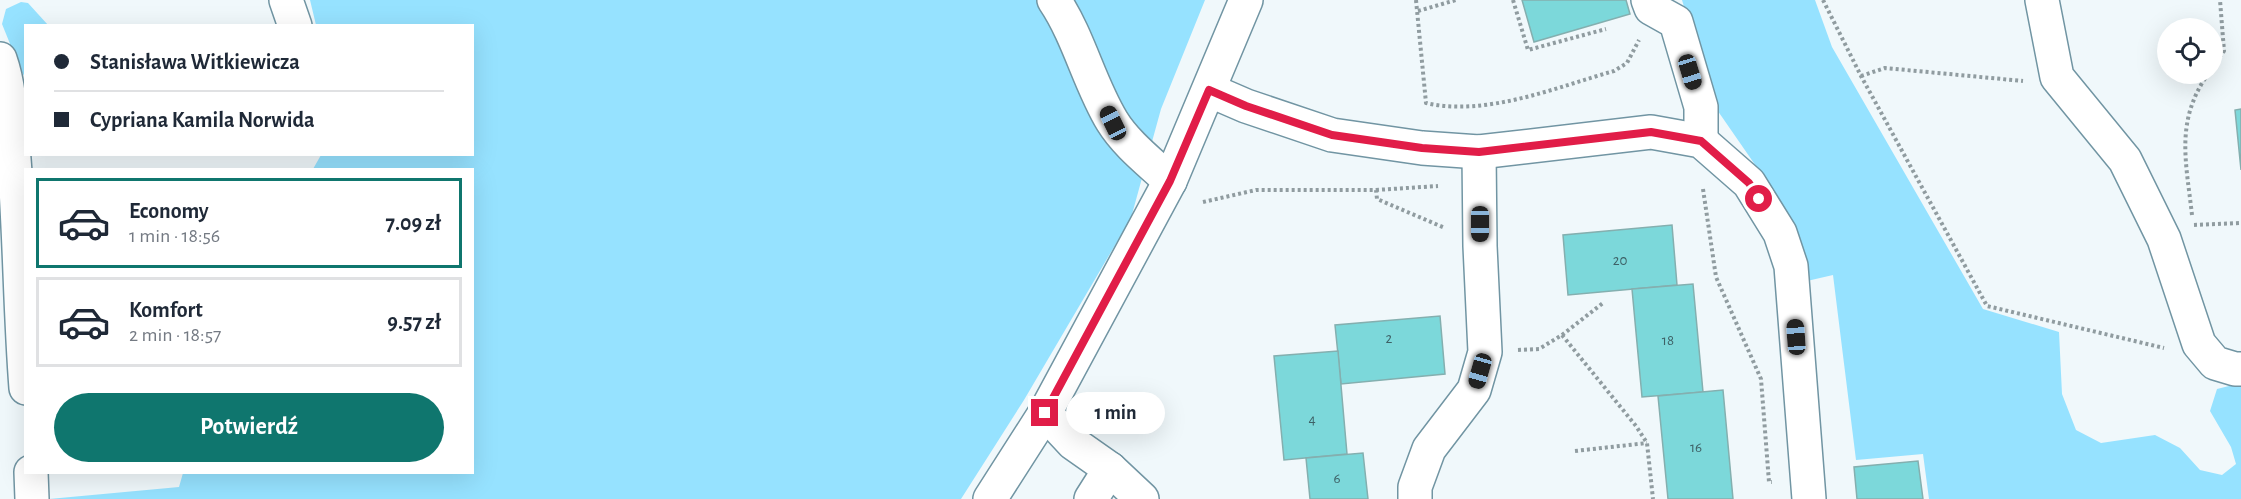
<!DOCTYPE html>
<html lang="pl">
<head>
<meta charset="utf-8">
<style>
  :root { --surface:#fff; --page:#f6f6f7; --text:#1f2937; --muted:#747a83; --line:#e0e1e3; --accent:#0f766e }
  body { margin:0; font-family:"Alegreya Sans",sans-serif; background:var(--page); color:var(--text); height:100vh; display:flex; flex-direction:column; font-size:22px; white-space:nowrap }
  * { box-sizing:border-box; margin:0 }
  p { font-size:20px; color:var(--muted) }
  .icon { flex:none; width:33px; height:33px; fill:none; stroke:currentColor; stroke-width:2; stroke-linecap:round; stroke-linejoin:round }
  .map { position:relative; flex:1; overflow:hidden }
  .drawer { position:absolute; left:24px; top:168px; width:450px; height:306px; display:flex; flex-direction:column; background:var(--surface); border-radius:0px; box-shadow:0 6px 24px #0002 }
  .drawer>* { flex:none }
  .guide { position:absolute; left:24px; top:24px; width:450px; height:132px; border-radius:0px; box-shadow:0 6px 24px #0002; display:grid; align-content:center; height:132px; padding:0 30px; background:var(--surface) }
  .buttons { position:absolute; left:2157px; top:18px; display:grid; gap:12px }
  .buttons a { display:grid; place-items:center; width:66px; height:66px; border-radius:50%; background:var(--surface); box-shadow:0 6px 24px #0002; font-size:30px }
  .end { position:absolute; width:27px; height:27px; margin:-14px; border:8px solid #e11d48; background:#fff; box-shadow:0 0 0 3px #fff }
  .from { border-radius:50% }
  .bubble { position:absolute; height:42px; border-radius:21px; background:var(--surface); box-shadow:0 6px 24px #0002; font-size:20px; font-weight:700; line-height:42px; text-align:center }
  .car { position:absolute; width:18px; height:36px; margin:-18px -9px; border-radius:8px; box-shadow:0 0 4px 2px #0007; background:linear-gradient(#222 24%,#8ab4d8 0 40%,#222 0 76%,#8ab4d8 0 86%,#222 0) }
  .guide b { display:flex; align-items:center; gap:21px; height:57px; font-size:22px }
  .guide b+b { border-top:2px solid var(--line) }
  .guide i { width:15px; height:15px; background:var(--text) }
  ul { padding:10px 0 0; list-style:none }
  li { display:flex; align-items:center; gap:18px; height:90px; margin:0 12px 9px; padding:0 18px; border:3px solid var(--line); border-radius:0px }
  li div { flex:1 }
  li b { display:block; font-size:22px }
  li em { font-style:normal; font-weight:700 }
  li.selected { border-color:var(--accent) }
  li>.icon { width:54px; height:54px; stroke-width:1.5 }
  .action { display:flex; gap:12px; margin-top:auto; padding:12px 30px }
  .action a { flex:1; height:69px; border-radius:36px; background:var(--accent); color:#fff; font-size:24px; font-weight:700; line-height:69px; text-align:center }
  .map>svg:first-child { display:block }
</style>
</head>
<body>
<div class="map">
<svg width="2241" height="499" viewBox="0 0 2241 499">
  <rect width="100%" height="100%" fill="#f0f8fb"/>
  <!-- green -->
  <g fill="#96e2ff">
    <polygon points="310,0 1205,0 1161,109 1131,218 1024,400 961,499 49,499 179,487 183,473 472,472 472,170 313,169 321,155 472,154 472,26 316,25"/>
    <polygon points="1682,0 1815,0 1832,47 1983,309 2059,332 2062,394 2076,430 2101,443 2155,435 2180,448 2200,470 2222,475 2236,464 2231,447 2210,411 2217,389 2241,383 2241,499 1929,499 1923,454 1856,460 1833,275 1807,281 1767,182 1713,104"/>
    <polygon points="21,2 28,3 48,25 26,26 25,77 21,71 2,24 6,9"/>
  </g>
  <!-- building -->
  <g fill="#7cd8da" stroke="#84afaf" stroke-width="1.5">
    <polygon points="1522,0 1626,0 1630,14 1534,42"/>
    <polygon points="2241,109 2241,170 2235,110"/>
    <polygon points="1672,225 1677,285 1568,295 1563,235"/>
    <polygon points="1693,284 1703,392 1642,397 1632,289"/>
    <polygon points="1440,316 1445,374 1341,384 1335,325"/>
    <polygon points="1338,351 1347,454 1284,460 1274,356"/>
    <polygon points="1723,390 1733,499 1668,499 1658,396"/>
    <polygon points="1363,453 1368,499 1310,499 1306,458"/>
    <polygon points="1918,461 1923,499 1857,499 1854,467"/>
  </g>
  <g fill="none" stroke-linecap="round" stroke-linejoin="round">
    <defs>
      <g id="minor">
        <polyline points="286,0 295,26"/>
        <path d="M1054,0C1079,37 1089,83 1112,121C1126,144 1151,163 1170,181"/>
        <polyline points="1648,0 1651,8 1676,22 1701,107 1701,141"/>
        <polyline points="2042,0 2057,77 2125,160 2164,239 2199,344 2215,363 2235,369 2241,369"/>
        <path d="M0,59C11,90 11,126 14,159C20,235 20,311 26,388"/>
        <polyline points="1209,90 1246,106 1332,135 1422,148 1479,152 1651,132 1701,141 1749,183 1780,233 1791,266 1809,499"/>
        <polyline points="1045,413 1073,443 1110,469 1142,499"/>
        <polyline points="31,472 32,499"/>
        <polyline points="990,499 1045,413 1170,181 1246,0"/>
        <polyline points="1091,499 1110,469"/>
        <polyline points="1415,499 1415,487 1429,449 1474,390 1485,352 1480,246 1479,152"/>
      </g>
    </defs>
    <!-- minor casing -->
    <use href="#minor" stroke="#7195a3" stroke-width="36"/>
    <!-- path -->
    <g stroke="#909ca0" stroke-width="4" stroke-dasharray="3 3" stroke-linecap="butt">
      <path d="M1416,0L1426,103C1486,117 1557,87 1614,71L1627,63L1639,40"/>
      <polyline points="1513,0 1528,50 1606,29"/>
      <polyline points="1823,0 1861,76 1987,306 2164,348"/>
      <polyline points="1418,11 1456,0"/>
      <polyline points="2212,67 2224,51 2220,0"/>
      <polyline points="1861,76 1885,68 2023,81"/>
      <polyline points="1703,189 1716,277 1761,379 1769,482 1772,482"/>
      <polyline points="1376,190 1438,186"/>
      <polyline points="1203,202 1256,190 1376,190 1377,199 1445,228"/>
      <path d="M2192,215C2186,161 2175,121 2208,74"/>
      <polyline points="2194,225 2241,223"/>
      <polyline points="1562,335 1603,303"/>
      <polyline points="1518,350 1539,349 1562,335 1636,426 1647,443 1653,499"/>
      <polyline points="1575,451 1647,443"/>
    </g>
    <!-- minor -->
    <use href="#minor" stroke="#fff" stroke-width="33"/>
  </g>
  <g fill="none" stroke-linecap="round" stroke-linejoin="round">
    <!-- route -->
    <polyline stroke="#e11d48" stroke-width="8" points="1045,413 1170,181 1209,90 1246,106 1332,135 1422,148 1479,152 1651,132 1701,141 1749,183 1759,199"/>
  </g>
  <g text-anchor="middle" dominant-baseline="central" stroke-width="5" stroke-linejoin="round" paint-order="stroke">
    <!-- number labels -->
    <g font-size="15" fill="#3e6166">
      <text x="1620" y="260">20</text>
      <text x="1389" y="338">2</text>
      <text x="1668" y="340">18</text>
      <text x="1312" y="419">4</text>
      <text x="1696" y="447">16</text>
      <text x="1337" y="478">6</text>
    </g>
  </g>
</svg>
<div class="buttons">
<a><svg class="icon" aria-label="locate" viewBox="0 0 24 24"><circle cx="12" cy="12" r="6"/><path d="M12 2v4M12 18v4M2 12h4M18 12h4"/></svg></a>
</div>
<i class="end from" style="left:1759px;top:199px"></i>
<i class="end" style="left:1045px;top:413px"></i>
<div class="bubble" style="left:1066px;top:392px;width:99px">1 min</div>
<i class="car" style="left:1690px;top:72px;rotate:163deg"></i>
<i class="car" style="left:1113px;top:123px;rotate:334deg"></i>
<i class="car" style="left:1480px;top:224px;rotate:180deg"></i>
<i class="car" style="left:1796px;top:337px;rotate:356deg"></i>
<i class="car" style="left:1480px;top:371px;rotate:196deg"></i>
<div class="guide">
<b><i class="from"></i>Stanisława Witkiewicza</b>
<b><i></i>Cypriana Kamila Norwida</b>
</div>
<section class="drawer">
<ul>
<li class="selected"><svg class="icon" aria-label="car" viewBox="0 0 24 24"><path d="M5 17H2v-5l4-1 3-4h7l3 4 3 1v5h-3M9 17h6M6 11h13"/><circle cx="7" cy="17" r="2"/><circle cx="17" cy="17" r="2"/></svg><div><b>Economy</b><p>1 min · 18:56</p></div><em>7.09 zł</em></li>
<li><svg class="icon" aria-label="car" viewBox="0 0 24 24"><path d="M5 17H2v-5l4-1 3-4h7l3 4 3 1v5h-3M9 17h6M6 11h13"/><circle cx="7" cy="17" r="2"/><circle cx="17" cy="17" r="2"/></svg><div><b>Komfort</b><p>2 min · 18:57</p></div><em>9.57 zł</em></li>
</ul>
<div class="action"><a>Potwierdź</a></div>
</section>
</div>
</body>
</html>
